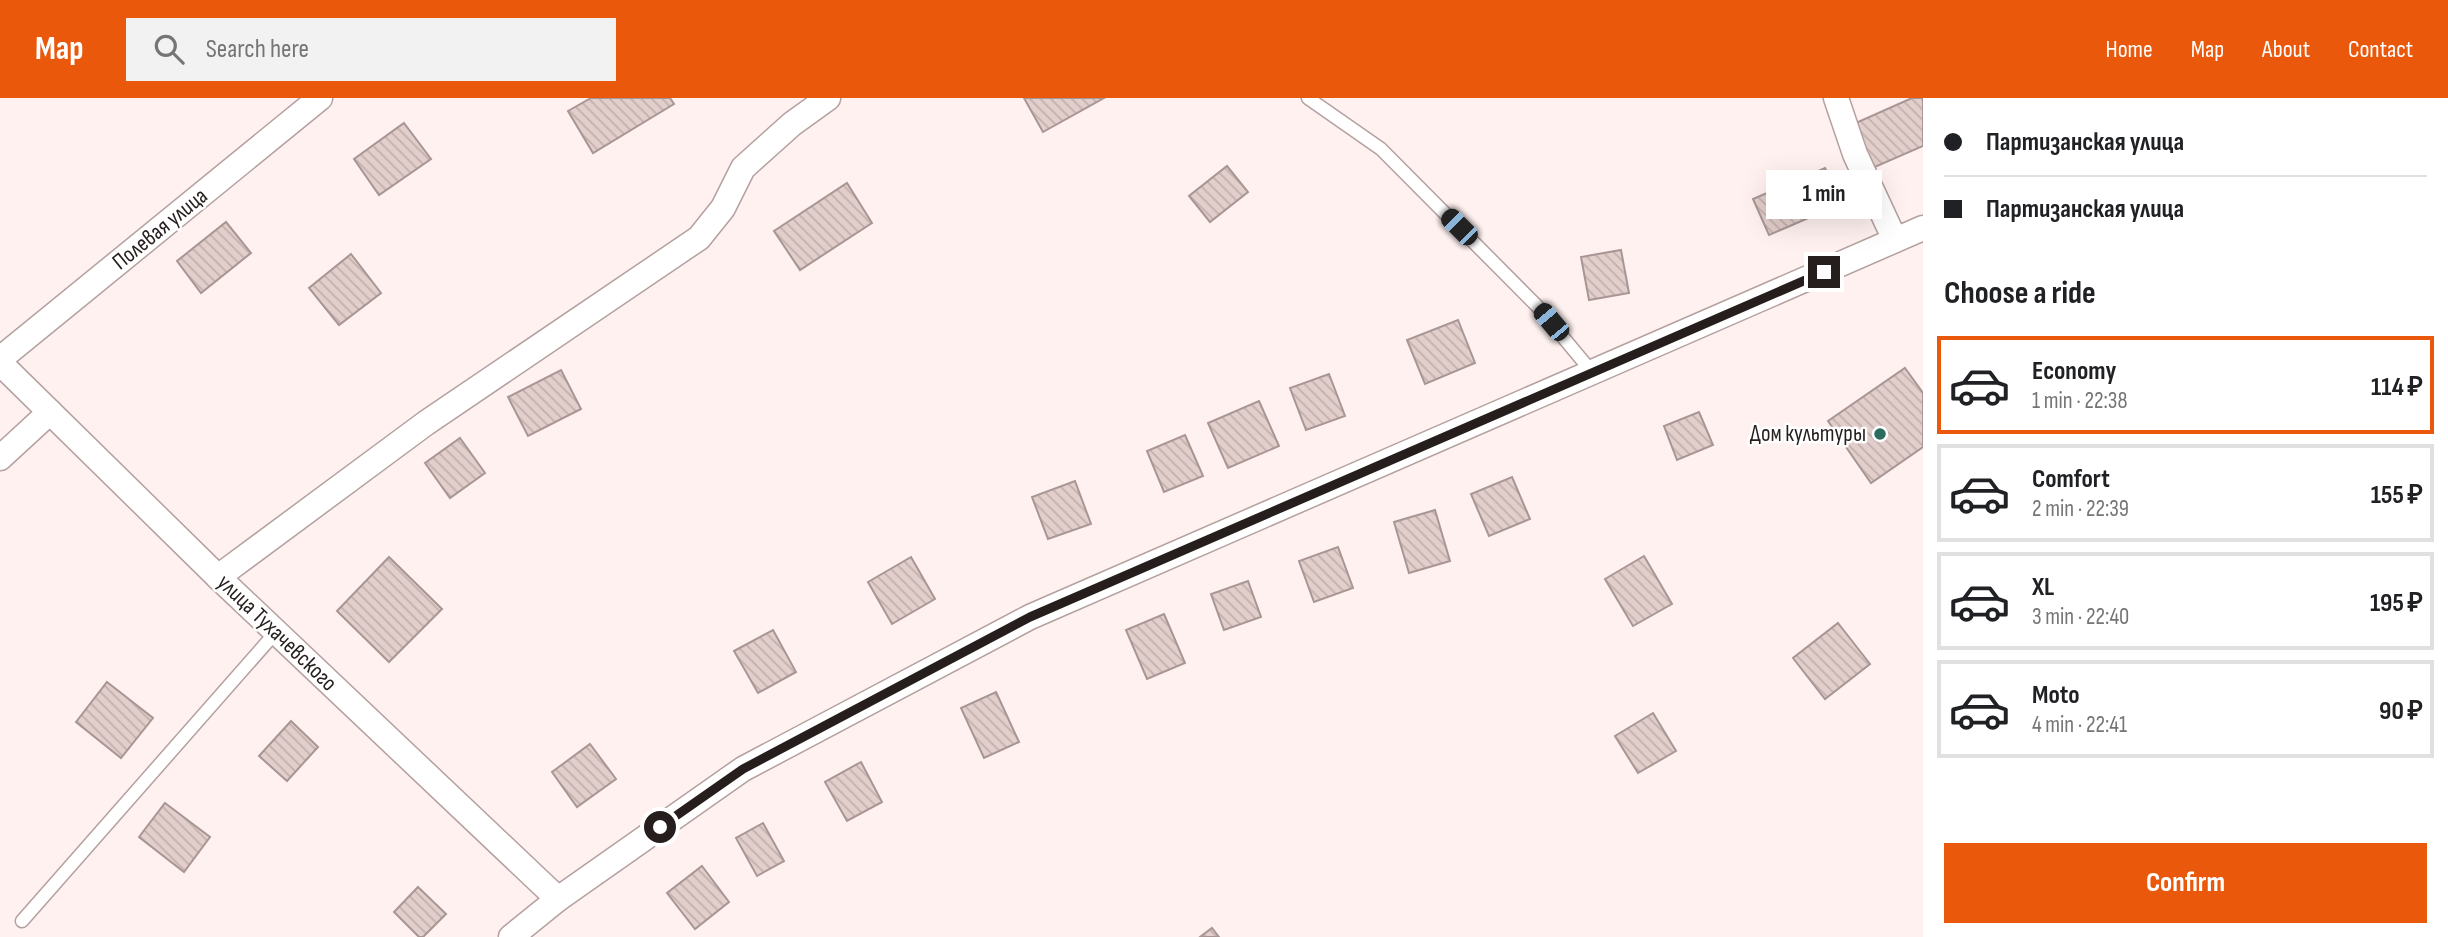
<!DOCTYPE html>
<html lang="en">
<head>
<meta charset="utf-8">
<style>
  :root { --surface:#fff; --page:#f2f2f2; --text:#202124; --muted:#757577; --line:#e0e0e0; --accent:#ea580c }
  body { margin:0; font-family:"Sofia Sans Condensed",sans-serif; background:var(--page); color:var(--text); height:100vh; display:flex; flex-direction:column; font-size:26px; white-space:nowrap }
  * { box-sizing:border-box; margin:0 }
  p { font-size:23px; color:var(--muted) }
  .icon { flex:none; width:38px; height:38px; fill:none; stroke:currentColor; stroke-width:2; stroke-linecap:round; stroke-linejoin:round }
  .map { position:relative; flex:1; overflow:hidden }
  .drawer { display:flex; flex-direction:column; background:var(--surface); width:525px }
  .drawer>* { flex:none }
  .banner { display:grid; align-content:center; height:154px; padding:0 21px; background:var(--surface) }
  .end { position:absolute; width:32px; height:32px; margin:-16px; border:9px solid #251e1d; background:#fff; box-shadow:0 0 0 4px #fff }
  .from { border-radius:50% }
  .bubble { position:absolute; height:49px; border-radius:0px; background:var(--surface); box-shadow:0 7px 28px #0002; font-size:23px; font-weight:700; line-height:49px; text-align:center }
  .car { position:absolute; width:21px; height:42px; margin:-21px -10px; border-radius:9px; box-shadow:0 0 5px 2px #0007; background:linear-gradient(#222 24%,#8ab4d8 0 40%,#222 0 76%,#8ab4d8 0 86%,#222 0) }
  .banner b { display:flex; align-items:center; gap:24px; height:66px; font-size:26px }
  .banner b+b { border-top:2px solid var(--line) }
  .banner i { width:18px; height:18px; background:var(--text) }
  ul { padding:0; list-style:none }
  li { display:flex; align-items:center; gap:21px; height:98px; margin:0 14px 10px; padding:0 7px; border:4px solid var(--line); border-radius:0px }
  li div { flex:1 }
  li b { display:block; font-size:26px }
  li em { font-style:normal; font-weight:700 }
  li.active { border-color:var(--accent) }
  li>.icon { width:63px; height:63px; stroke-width:1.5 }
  h2 { padding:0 21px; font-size:32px; line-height:84px }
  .cta { display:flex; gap:14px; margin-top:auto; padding:14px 21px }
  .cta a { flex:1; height:80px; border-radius:0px; background:var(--accent); color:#fff; font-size:28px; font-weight:700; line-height:80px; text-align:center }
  header { display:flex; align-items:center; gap:42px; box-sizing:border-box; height:98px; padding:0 35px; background:var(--accent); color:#fff }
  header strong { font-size:33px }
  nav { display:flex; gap:38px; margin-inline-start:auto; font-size:24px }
  .search { width:490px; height:63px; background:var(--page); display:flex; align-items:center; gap:18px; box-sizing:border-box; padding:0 24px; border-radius:0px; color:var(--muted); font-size:26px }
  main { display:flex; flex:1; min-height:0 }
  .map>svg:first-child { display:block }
</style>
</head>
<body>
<header>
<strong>Map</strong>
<div class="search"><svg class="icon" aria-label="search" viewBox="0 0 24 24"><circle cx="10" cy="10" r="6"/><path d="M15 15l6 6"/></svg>Search here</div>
<nav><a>Home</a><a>Map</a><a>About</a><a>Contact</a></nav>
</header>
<main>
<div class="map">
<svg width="1923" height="839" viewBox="0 0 1923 839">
  <defs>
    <pattern id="building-back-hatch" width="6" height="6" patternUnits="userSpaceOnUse" patternTransform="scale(1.75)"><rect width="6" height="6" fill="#e2cecb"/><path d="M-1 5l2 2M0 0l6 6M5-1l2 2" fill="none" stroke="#c2b0ae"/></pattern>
  </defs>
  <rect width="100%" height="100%" fill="#fef1f0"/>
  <!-- building -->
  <g fill="url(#building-back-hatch)" stroke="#a99694" stroke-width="2">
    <polygon points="591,0 670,0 674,6 593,55 568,13"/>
    <polygon points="1024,0 1104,0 1043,34"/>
    <polygon points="1912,0 1922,0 1923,3 1923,48 1868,72 1849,28"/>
    <polygon points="404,25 431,61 379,97 354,61"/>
    <polygon points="1227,68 1248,94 1210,124 1189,98"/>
    <polygon points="1825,70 1841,106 1769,137 1753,101"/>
    <polygon points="847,85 872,125 800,172 774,133"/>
    <polygon points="226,124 251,155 201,195 177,163"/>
    <polygon points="1621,152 1629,195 1589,202 1581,159"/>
    <polygon points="351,156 381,195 339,227 309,190"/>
    <polygon points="1458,222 1475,265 1425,286 1407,242"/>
    <polygon points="1905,270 1923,295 1923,349 1871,385 1828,323"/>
    <polygon points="561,272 581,311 528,338 508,299"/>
    <polygon points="1329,276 1345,318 1306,332 1290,290"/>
    <polygon points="1259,303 1279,348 1228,370 1208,325"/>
    <polygon points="1699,314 1713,347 1677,362 1664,328"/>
    <polygon points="1185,337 1203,378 1164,394 1147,353"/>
    <polygon points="460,340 485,375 450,400 425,365"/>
    <polygon points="1512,379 1530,421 1489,438 1471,396"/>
    <polygon points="1075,383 1091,426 1048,441 1032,399"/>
    <polygon points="1435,412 1450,463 1409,475 1394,424"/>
    <polygon points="1338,449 1353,490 1314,504 1299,463"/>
    <polygon points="1644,458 1672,506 1633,528 1605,481"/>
    <polygon points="389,459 442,511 389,564 337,513"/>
    <polygon points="911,459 935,501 892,526 868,484"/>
    <polygon points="1248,483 1261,519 1224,532 1211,496"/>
    <polygon points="1164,516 1185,565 1147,581 1126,532"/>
    <polygon points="1838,525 1870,566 1825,601 1793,560"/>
    <polygon points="773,532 796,574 758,595 734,553"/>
    <polygon points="107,584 153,620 121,660 76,624"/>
    <polygon points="996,594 1019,644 984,660 961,610"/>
    <polygon points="1653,615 1676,653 1638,675 1615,638"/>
    <polygon points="291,623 318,649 287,683 259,658"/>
    <polygon points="590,646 616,681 577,709 552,674"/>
    <polygon points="861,664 882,704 847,723 825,684"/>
    <polygon points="165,705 210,739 184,774 139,739"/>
    <polygon points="763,725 784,763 757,778 736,740"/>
    <polygon points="702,768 729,804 695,831 667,795"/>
    <polygon points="418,789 446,816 423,839 419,839 394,814"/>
    <polygon points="1212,830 1219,839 1200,839"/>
  </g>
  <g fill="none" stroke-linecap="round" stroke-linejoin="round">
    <defs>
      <g id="service">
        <polyline points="1308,0 1381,51 1537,208 1592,274"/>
        <polyline points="22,823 276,534"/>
      </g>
      <g id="minor">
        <polyline points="1836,0 1855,56 1895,142"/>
        <polyline points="0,261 320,0"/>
        <polyline points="0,265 218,479 558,801"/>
        <polyline points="0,360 50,314"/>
        <polyline points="218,479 426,325 699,140 723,110 743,70 792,26 828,0"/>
        <polyline points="511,839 558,801 743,671 1030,519 1923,130"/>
      </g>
    </defs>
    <!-- service casing -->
    <use href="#service" stroke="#b4a19f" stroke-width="15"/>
    <!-- minor casing -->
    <use href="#minor" stroke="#b4a19f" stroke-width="27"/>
    <!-- service -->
    <use href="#service" stroke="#fff" stroke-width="12"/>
    <!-- minor -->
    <use href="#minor" stroke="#fff" stroke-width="24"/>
  </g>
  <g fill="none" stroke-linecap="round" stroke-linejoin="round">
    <!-- route -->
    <polyline stroke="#251e1d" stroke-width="9" points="660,729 743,671 1030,519 1824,174"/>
  </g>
  <!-- markers -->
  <circle fill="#2a6c5d" stroke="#fff" stroke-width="2.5" cx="1880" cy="336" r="7"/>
  <g text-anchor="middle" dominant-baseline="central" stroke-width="5" stroke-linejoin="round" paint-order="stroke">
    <!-- street labels -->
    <g font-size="23" fill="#251e1d" stroke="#fff">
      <text transform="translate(160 131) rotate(-39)">Полевая улица</text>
      <text transform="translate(277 535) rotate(44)">улица Тухачевского</text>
    </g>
    <!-- poi labels -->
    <g font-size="23" fill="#251e1d" stroke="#fff" text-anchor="end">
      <text x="1866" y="336">Дом культуры</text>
    </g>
  </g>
</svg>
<i class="end from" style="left:660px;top:729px"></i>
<i class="end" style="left:1824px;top:174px"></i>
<div class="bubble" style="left:1766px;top:72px;width:116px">1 min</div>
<i class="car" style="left:1459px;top:129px;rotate:315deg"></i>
<i class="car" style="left:1551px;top:224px;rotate:320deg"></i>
</div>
<section class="drawer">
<div class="banner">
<b><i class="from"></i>Партизанская улица</b>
<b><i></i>Партизанская улица</b>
</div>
<h2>Choose a ride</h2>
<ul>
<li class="active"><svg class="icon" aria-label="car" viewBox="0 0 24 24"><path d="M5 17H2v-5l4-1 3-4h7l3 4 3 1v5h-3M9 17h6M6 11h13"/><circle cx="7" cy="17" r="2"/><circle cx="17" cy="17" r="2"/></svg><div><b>Economy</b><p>1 min · 22:38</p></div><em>114 ₽</em></li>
<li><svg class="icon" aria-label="car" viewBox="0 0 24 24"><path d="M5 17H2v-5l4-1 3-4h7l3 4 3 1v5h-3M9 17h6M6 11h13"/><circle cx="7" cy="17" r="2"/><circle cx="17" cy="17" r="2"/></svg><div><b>Comfort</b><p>2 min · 22:39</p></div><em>155 ₽</em></li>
<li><svg class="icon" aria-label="car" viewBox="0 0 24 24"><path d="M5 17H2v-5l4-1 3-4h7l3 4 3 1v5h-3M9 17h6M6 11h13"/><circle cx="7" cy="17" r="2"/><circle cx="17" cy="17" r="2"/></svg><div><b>XL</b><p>3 min · 22:40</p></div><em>195 ₽</em></li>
<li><svg class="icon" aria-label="car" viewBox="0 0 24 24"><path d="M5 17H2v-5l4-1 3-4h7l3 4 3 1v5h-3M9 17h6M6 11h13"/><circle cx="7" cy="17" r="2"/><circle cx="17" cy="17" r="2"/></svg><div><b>Moto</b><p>4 min · 22:41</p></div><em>90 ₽</em></li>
</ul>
<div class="cta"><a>Confirm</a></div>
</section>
</main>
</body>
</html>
